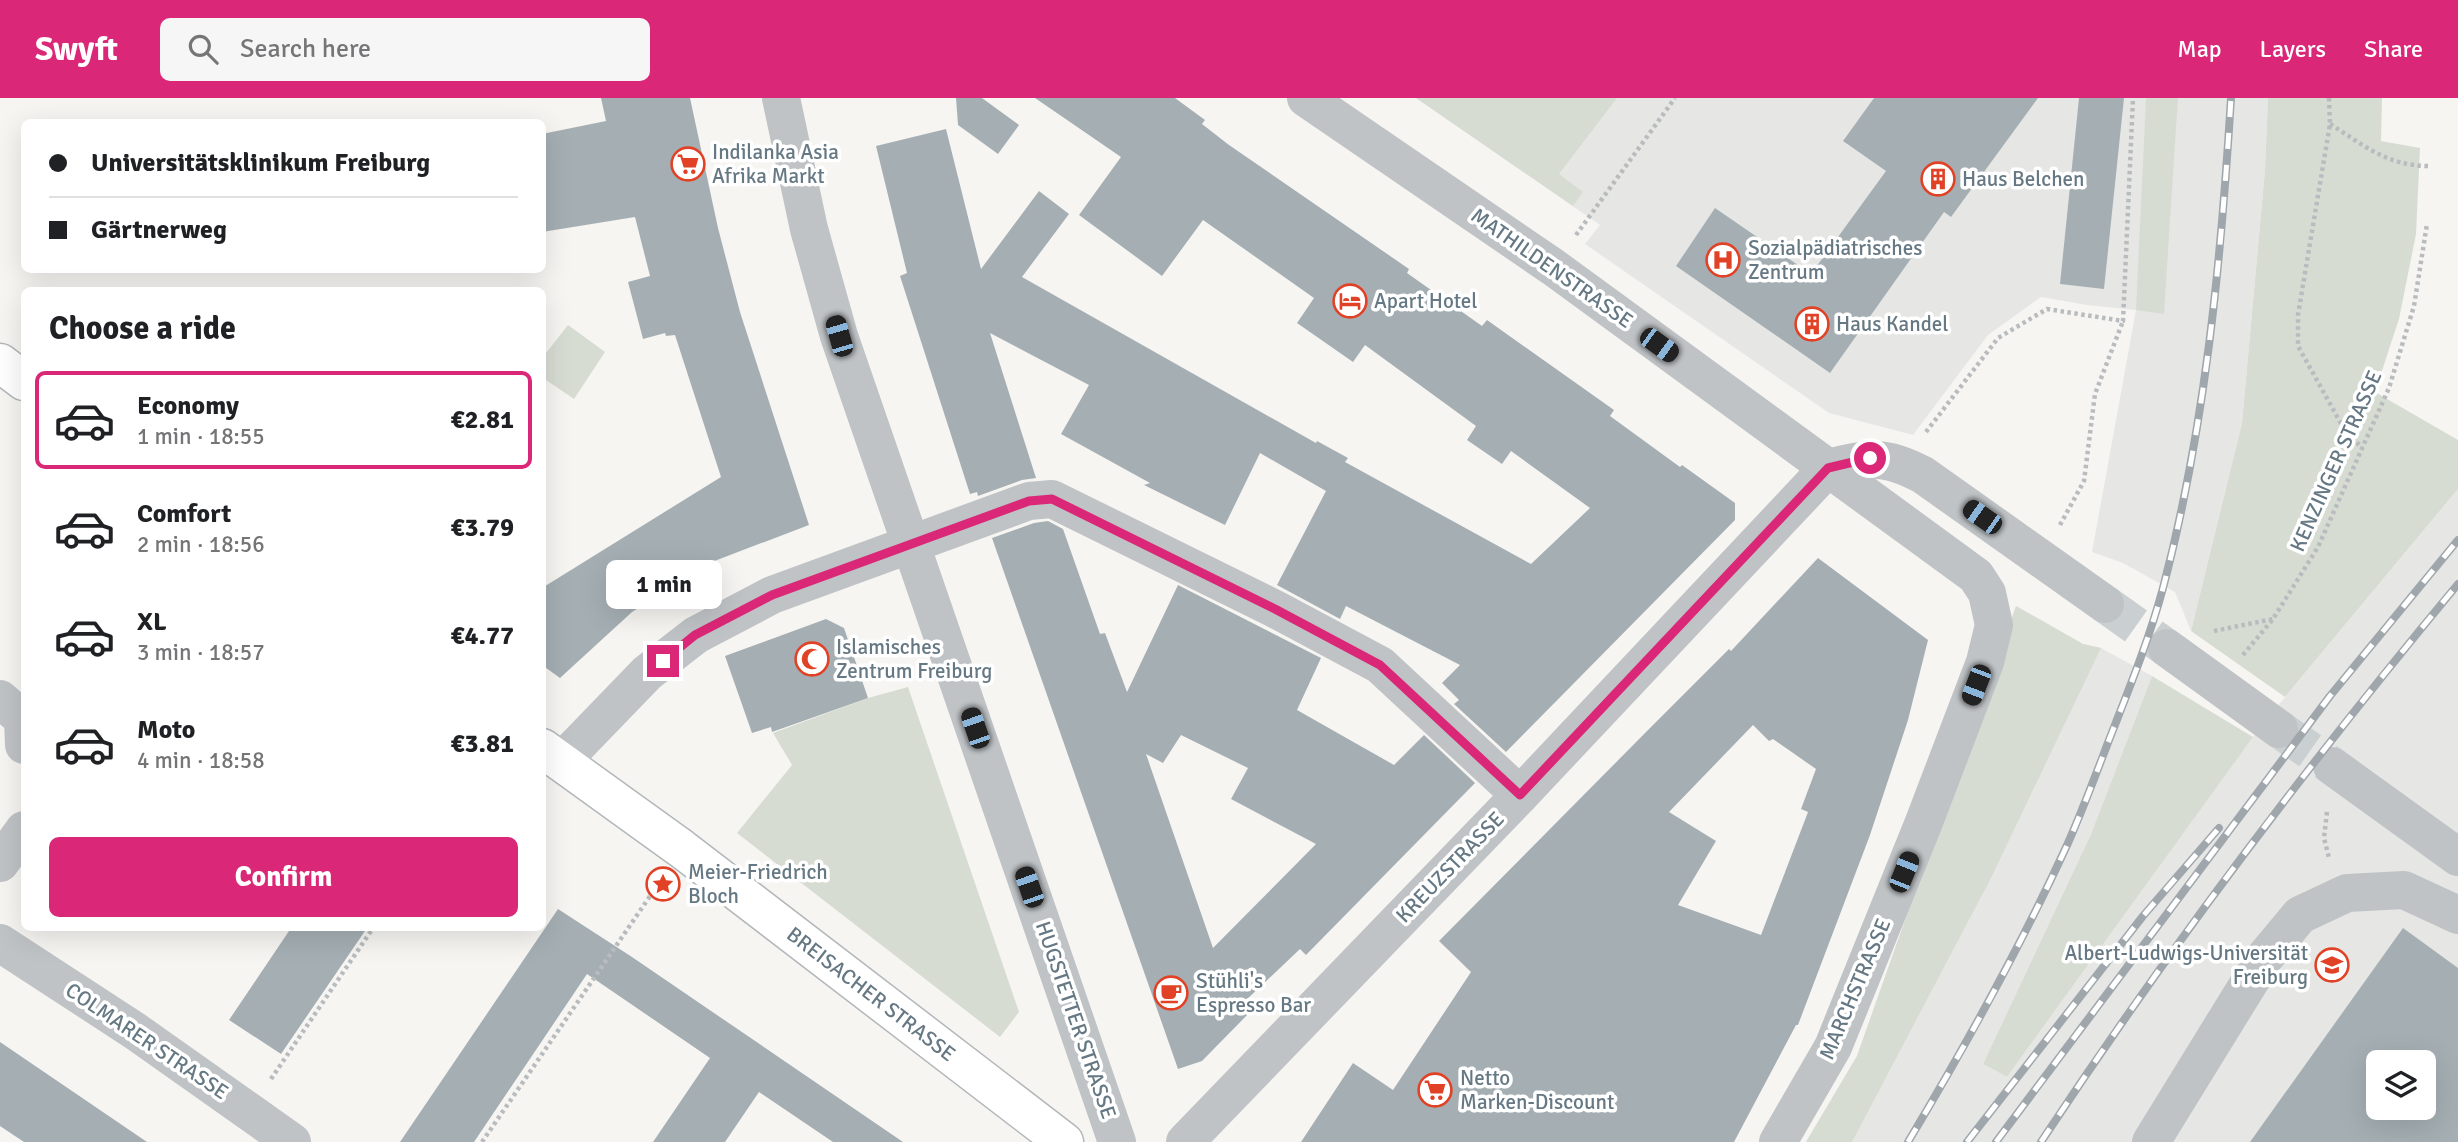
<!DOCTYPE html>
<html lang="en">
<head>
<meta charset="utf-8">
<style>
  :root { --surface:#fff; --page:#f6f6f6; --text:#202124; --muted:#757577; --line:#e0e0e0; --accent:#db2777 }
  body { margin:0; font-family:Signika,sans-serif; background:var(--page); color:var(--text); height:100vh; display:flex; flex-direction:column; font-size:26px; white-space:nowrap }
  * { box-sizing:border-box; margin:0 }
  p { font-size:23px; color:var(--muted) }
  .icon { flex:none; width:38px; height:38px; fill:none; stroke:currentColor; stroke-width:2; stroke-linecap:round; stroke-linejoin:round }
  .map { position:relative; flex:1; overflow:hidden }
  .drawer { position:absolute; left:21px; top:189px; width:525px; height:644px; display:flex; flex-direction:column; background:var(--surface); border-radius:10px; box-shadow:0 7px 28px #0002 }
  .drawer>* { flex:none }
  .banner { position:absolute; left:21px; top:21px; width:525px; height:154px; border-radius:10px; box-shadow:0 7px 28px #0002; display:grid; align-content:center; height:154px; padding:0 28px; background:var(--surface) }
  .buttons { position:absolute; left:2366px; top:952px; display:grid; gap:14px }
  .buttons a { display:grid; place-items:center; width:70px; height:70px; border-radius:10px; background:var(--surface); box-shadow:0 7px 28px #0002; font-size:35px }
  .end { position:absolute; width:32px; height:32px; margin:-16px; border:9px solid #db2777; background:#fff; box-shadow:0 0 0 4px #fff }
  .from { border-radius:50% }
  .bubble { position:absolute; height:49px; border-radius:10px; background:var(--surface); box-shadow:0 7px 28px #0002; font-size:23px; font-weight:700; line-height:49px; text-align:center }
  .car { position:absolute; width:21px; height:42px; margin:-21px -10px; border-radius:9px; box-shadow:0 0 5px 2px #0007; background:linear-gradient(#222 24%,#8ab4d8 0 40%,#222 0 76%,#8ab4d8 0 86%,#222 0) }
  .banner b { display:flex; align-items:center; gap:24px; height:66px; font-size:26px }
  .banner b+b { border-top:2px solid var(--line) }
  .banner i { width:18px; height:18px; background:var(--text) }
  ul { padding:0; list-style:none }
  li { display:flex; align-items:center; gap:21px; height:98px; margin:0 14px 10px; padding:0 14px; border:4px solid transparent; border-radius:10px }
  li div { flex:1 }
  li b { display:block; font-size:26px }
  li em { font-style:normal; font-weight:700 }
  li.current { border-color:var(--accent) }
  li>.icon { width:63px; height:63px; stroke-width:1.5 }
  h2 { padding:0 28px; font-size:32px; line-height:84px }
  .action { display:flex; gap:14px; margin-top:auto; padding:14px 28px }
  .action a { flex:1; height:80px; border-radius:10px; background:var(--accent); color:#fff; font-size:28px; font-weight:700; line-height:80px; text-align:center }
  header { display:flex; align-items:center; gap:42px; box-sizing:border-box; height:98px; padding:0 35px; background:var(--accent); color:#fff }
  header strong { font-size:33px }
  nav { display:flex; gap:38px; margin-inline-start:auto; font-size:24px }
  .search { width:490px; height:63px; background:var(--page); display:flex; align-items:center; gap:18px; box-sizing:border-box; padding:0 24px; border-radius:10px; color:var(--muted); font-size:26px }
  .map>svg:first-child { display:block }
</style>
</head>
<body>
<header>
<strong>Swyft</strong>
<div class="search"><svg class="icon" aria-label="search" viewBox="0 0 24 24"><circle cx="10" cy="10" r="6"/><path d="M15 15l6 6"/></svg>Search here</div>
<nav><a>Map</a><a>Layers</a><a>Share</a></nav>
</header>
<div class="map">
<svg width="2458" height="1044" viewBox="0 0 2458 1044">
  <rect width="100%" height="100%" fill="#f6f5f2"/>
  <!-- built -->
  <g fill="#e6e7e5" fill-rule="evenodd">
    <polygon points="1416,0 2268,0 2265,72 2242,325 2191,533 2175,494 2123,465 2092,454 2136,212 2087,207 2041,199 1988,237 1913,337 1829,315 1585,146 1600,127"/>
    <path d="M2458,391V1044H1806L1857,958L2016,508L2083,546L2101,550L2152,578L2091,736L1983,966L2007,979L2257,633ZM2378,964H2424V1010H2378Z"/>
  </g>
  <!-- green -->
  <g fill="#d7dcd3">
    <polygon points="1416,0 1617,0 1559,76 1583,94 1573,108"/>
    <polygon points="2146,0 2178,0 2164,216 2136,212"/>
    <polygon points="2268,0 2382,0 2381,43 2420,50 2416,136 2399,221 2375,294 2458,342 2458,391 2285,599 2191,533 2242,325 2265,72"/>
    <polygon points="568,227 605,254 574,301 543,280 543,259"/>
    <polygon points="2016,508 2083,546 2101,550 1991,780 1852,1044 1806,1044 1857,958"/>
    <polygon points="2152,578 2253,639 2007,979 1983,966 2091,736"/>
    <polygon points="908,589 1019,914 1000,939 737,735 792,667 773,635 868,600"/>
  </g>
  <!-- building -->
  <g fill="#a5afb3" fill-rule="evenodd">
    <polygon points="601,0 690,0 718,130 740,214 809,427 717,462 632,514 560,580 542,567 542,490 721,379 675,237 666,238 665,235 643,241 628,184 650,178 635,119 542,134 542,36 606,23"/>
    <polygon points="956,0 982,0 1019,27 998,56 958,27"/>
    <polygon points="1035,0 1175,0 1205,22 1202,26 1229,47 1409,171 1407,175 1482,228 1487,222 1614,312 1610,318 1680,369 1682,367 1735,405 1735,422 1506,654 1454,606 1459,602 1442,585 1460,567 1346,508 1340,521 1277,487 1326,393 1260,355 1225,427 1144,387 1150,385 1061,336 1089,287 990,235 1036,380 1022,382 978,398 977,394 970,396 900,178 907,175 876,48 946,31 981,171 1039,93 1069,116 1022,179 1316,345 1317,343 1348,360 1345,364 1531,466 1590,410 1511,353 1502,366 1467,342 1476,328 1365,247 1353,264 1297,225 1314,200 1203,122 1162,178 1079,117 1121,59"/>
    <polygon points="1874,0 2038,0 1951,119 1944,114 1830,275 1676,168 1715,110 1811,176 1886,73 1843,43"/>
    <polygon points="2079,0 2124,0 2104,191 2060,186"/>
    <path d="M1048,423L1063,431L1100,536L1105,535L1127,594L1178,487L1321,560L1297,612L1394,667L1424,637L1475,685L1306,857L1300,851L1244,904L1252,912L1202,963L1178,971L992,440L1034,425ZM1181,637L1248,670L1231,701L1316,746L1213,850L1146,656L1163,665Z"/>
    <path d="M1818,460L1928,542L1908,622L1870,737L1798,927H1796L1734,1044H1301L1353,965L1393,992L1471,874L1439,843L1651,629L1729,551L1731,553ZM1753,627L1769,643L1773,641L1816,671L1801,711L1808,714L1761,837L1678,807L1716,743L1669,714Z"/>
    <polygon points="826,521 844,530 868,600 772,634 771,629 752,635 725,558"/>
    <polygon points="558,811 632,859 903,1044 833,1044 759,994 725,1044 653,1044 710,960 587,876 474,1044 400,1044"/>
    <polygon points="291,830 367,830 281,956 229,922"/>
    <path d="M2403,830L2458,870V1044H2250ZM2378,964H2424V1010H2378Z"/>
    <polygon points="0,944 147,1044 24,1044 0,1028"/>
  </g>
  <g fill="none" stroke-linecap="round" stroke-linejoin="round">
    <!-- minor-tunnel -->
    <g stroke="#cad0d1" stroke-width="38" stroke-dasharray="38 19" stroke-linecap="butt">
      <polyline points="2105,506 2167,550"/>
      <polyline points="2279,631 2332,668"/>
    </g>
    <defs>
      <g id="major">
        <polyline points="0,265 24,283"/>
        <path id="s1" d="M542,650L682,751L1064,1044"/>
      </g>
    </defs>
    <!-- major casing -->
    <use href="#major" stroke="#b2b7ba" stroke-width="41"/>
    <!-- path -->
    <g stroke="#b9bcbe" stroke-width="4.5" stroke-dasharray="3.5 3.5" stroke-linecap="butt">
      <polyline points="2329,0 2330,26 2298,217 2298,248 2344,331 2362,350"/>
      <path d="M2330,26C2365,48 2387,68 2430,68"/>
      <polyline points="1576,137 1675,0"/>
      <polyline points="1926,334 1998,240 2047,211 2123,223 2133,0"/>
      <polyline points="2060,427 2084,383 2095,296 2123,223"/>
      <polyline points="2214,533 2273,521"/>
      <polyline points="2243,557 2273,521 2318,449 2389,290 2414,208 2427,126"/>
      <polyline points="2327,714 2324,740 2329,760"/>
      <polyline points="271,981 373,830"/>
      <polyline points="482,1044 659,785"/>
    </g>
    <!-- minor -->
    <g stroke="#bfc3c6" stroke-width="38">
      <polyline points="781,0 809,131 839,238 1117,1044"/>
      <polyline points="1306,0 1553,169 1976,478 1987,495 1994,527 1985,564 1924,724 1833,949 1778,1044"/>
      <path d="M1828,370C1869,360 1884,356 1923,377L2105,506"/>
      <polyline points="2167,550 2279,631"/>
      <polyline points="0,601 23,621 24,647"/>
      <polyline points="561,664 647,575 696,537 772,497 1029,403 1052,401 1275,511 1380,567 1520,697"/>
      <polyline points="2332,668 2458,759"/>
      <polyline points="0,765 24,732"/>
      <polyline points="0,845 135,933 292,1044"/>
      <polyline points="1185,1044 1520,697 1828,370"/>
      <polyline points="2151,1044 2265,859 2300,817 2347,795 2404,792 2458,817"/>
    </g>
    <!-- major -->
    <use href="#major" stroke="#fff" stroke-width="38"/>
    <defs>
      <g id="rail">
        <path d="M1908,1044C1966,947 2021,848 2068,745C2083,711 2096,676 2109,642C2129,591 2149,542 2163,490C2205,331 2221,164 2231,0"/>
        <polyline points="1967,1044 2143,818 2219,730"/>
        <polyline points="1996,1044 2330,598 2458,442"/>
        <path d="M2041,1044C2169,850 2309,665 2458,486"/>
      </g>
    </defs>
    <!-- rail casing -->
    <use href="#rail" stroke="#a0a7ac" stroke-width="8"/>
    <!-- rail -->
    <use href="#rail" stroke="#fff" stroke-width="5" stroke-dasharray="16" stroke-linecap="butt"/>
  </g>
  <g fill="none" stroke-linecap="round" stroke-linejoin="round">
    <!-- route -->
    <polyline stroke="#db2777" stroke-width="9" points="663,563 695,537 772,497 1029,403 1052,401 1275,511 1380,567 1520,697 1828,370 1870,360"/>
  </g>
  <!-- icons -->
  <defs>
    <symbol id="supermarket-ring" viewBox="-11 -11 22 22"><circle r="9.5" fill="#fff" stroke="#e14226" stroke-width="1.5"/><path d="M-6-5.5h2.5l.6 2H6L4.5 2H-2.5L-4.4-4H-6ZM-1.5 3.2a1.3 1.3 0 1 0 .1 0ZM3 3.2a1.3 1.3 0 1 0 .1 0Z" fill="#e14226"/></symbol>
    <symbol id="building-ring" viewBox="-11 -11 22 22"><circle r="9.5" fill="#fff" stroke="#e14226" stroke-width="1.5"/><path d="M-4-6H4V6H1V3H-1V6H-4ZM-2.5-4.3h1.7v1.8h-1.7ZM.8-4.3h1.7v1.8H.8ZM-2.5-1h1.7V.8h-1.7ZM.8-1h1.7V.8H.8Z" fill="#e14226"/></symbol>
    <symbol id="hospital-ring" viewBox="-11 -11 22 22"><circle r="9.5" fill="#fff" stroke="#e14226" stroke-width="1.5"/><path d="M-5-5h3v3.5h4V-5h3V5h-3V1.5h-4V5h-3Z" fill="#e14226"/></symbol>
    <symbol id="hotel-ring" viewBox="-11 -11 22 22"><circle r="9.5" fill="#fff" stroke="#e14226" stroke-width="1.5"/><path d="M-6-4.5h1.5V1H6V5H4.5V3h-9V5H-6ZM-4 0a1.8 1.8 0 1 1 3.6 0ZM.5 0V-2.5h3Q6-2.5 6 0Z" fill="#e14226"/></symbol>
    <symbol id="mosque-ring" viewBox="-11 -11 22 22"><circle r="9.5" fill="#fff" stroke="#e14226" stroke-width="1.5"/><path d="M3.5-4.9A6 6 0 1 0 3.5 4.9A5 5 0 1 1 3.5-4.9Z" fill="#e14226"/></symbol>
    <symbol id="sight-ring" viewBox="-11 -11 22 22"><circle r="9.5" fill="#fff" stroke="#e14226" stroke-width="1.5"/><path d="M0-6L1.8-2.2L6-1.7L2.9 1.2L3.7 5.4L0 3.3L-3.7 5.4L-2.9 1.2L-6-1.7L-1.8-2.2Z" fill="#e14226"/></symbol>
    <symbol id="university-ring" viewBox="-11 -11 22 22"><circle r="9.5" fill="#fff" stroke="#e14226" stroke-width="1.5"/><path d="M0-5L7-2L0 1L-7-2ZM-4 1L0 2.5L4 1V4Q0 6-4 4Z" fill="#e14226"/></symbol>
    <symbol id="cafe-ring" viewBox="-11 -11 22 22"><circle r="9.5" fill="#fff" stroke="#e14226" stroke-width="1.5"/><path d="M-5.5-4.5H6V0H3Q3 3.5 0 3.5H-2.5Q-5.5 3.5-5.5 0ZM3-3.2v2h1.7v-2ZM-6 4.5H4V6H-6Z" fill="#e14226"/></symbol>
  </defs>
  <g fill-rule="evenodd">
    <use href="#supermarket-ring" x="669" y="47" width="38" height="38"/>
    <use href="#building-ring" x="1919" y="62" width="38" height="38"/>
    <use href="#hospital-ring" x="1704" y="143" width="38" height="38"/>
    <use href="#hotel-ring" x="1331" y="184" width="38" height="38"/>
    <use href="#building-ring" x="1793" y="207" width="38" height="38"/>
    <use href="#mosque-ring" x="793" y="542" width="38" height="38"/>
    <use href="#sight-ring" x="644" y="767" width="38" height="38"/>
    <use href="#university-ring" x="2313" y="848" width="38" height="38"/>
    <use href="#cafe-ring" x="1152" y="876" width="38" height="38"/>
    <use href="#supermarket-ring" x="1416" y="973" width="38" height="38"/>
  </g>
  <g text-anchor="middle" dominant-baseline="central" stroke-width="7" stroke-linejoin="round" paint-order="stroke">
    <!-- poi labels -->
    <g font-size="21" fill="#657883" stroke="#fff" text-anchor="start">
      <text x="712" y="54">Indilanka Asia<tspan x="712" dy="24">Afrika Markt</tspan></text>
      <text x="1962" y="81">Haus Belchen</text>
      <text x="1748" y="150">Sozialpädiatrisches<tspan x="1748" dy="24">Zentrum</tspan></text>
      <text x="1374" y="203">Apart Hotel</text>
      <text x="1836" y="226">Haus Kandel</text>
      <text x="836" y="549">Islamisches<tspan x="836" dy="24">Zentrum Freiburg</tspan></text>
      <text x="688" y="774">Meier-Friedrich<tspan x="688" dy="24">Bloch</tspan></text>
      <text x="2308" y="855" text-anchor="end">Albert-Ludwigs-Universität<tspan x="2308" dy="24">Freiburg</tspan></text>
      <text x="1196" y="883">Stühli's<tspan x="1196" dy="24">Espresso Bar</tspan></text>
      <text x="1460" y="980">Netto<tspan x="1460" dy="24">Marken-Discount</tspan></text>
    </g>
    <!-- street labels -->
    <g font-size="21" fill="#657883" stroke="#fff">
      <text transform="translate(1552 170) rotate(35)">MATHILDENSTRASSE</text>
      <text transform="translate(2336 363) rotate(-66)">KENZINGER STRASSE</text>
      <text transform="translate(1450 769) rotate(-46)">KREUZSTRASSE</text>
      <text transform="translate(1855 891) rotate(-67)">MARCHSTRASSE</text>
      <text stroke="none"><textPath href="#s1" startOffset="411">BREISACHER STRASSE</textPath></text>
      <text transform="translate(1076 922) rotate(71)">HUGSTETTER STRASSE</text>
      <text transform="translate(147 943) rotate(34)">COLMARER STRASSE</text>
    </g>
  </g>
</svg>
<div class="buttons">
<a><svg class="icon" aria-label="layers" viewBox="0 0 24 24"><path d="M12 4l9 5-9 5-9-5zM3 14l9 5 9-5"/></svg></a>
</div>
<i class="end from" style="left:1870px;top:360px"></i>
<i class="end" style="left:663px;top:563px"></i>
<div class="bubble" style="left:606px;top:462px;width:116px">1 min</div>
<i class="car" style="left:839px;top:238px;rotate:344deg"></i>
<i class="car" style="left:1659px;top:247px;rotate:126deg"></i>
<i class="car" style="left:1982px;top:419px;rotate:305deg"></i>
<i class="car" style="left:1976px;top:587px;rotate:201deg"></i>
<i class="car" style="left:975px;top:630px;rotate:341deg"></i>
<i class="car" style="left:1904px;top:774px;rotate:22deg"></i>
<i class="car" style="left:1029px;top:789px;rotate:341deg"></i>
<div class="banner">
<b><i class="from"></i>Universitätsklinikum Freiburg</b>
<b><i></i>Gärtnerweg</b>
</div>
<section class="drawer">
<h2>Choose a ride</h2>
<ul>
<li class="current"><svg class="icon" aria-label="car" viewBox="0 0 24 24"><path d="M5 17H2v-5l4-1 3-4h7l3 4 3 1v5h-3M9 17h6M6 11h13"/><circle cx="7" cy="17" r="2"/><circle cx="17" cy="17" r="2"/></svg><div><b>Economy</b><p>1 min · 18:55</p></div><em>€2.81</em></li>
<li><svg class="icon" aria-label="car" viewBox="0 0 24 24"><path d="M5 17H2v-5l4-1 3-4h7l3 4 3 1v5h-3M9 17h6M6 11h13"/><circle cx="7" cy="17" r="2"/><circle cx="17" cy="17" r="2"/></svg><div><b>Comfort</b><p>2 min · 18:56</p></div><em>€3.79</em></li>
<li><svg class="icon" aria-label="car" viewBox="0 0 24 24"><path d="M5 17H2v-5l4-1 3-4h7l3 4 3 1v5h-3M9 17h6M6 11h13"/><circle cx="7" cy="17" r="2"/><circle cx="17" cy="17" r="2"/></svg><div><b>XL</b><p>3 min · 18:57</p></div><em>€4.77</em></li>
<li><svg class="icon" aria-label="car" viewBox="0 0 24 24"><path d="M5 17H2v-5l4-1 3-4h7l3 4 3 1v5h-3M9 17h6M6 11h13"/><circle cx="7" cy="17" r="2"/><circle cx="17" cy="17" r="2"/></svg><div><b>Moto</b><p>4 min · 18:58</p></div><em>€3.81</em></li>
</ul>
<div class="action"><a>Confirm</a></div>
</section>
</div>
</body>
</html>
